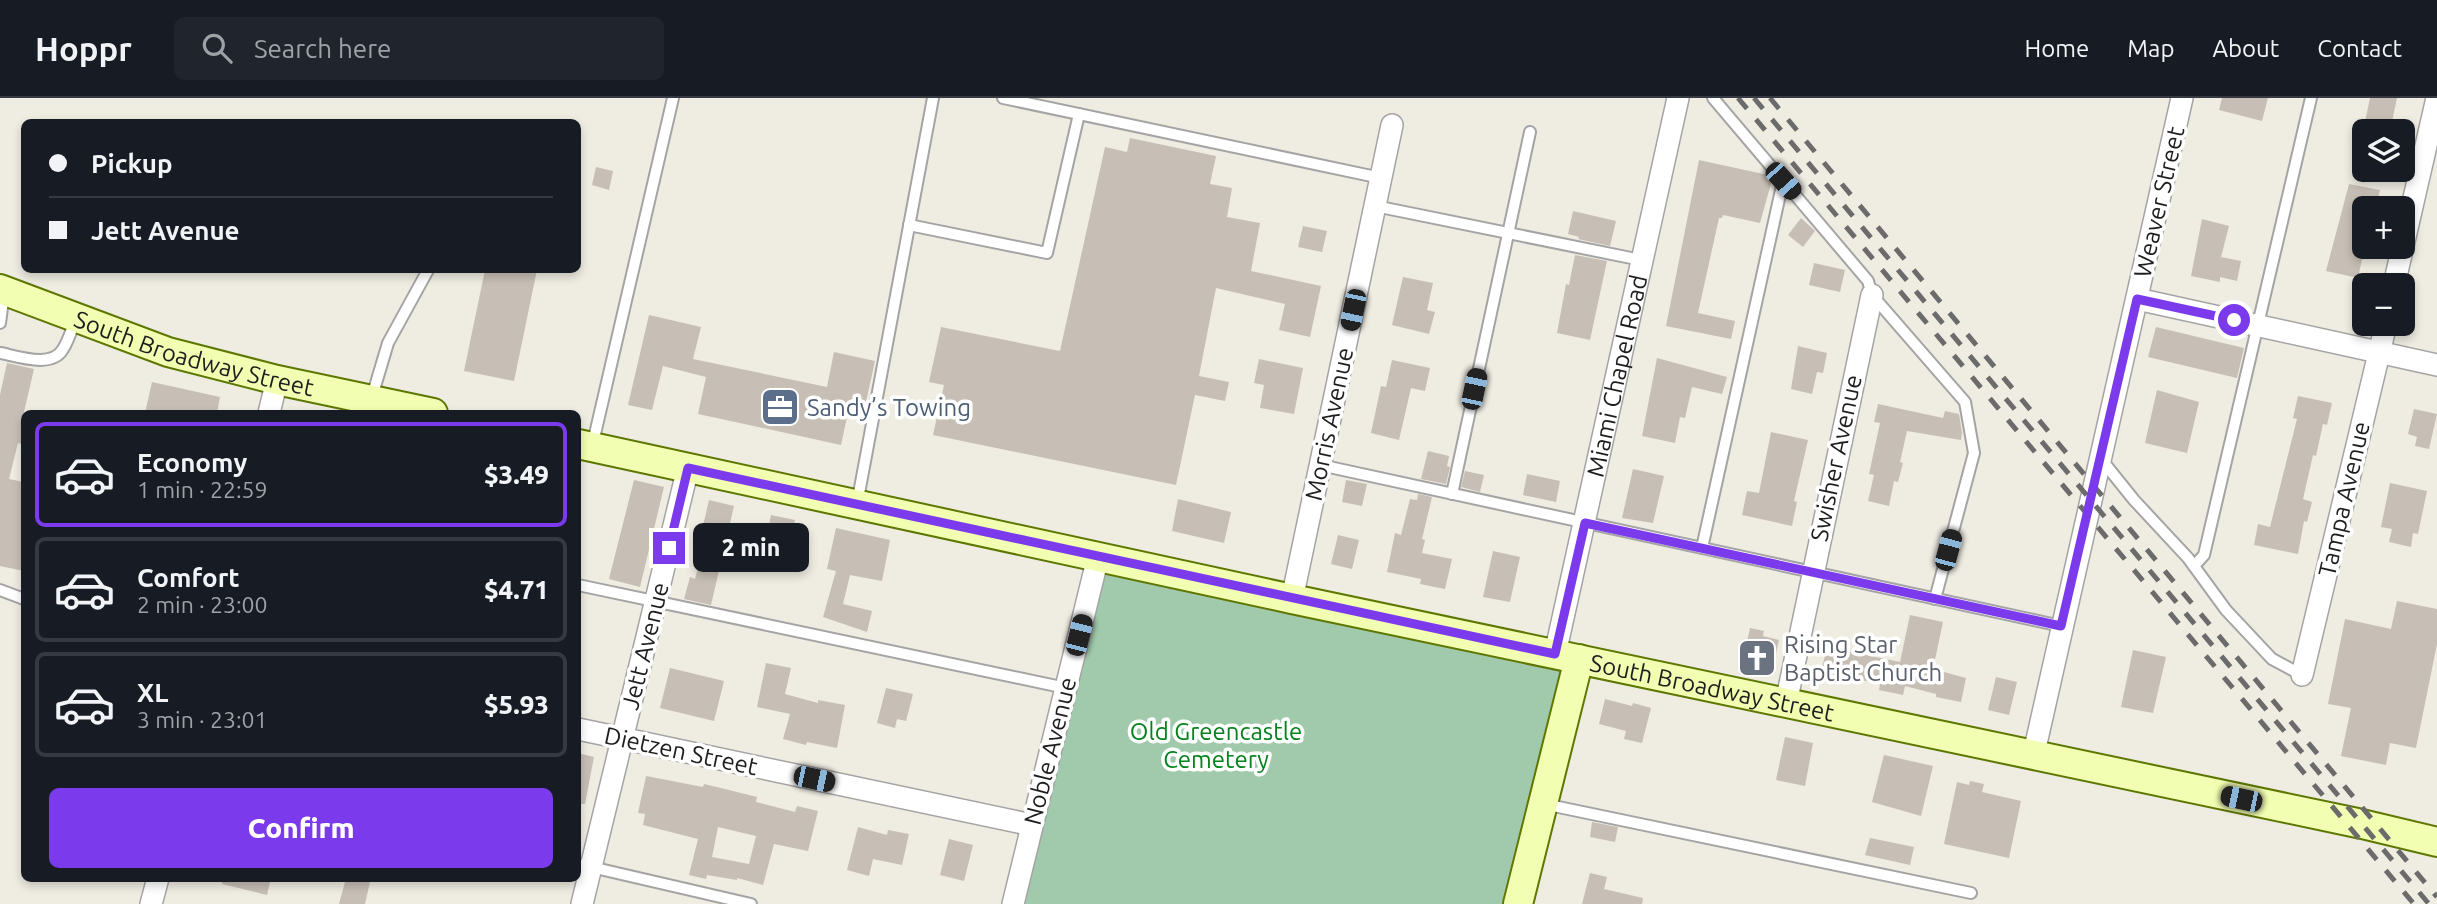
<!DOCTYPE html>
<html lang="en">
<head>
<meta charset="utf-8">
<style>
  :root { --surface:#171b24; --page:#20242c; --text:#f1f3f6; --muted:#9ea1a6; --line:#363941; --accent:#7c3aed }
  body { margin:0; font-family:Ubuntu,sans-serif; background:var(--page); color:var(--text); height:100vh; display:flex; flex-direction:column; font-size:26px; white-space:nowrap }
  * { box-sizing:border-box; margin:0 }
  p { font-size:23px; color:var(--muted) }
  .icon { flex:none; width:38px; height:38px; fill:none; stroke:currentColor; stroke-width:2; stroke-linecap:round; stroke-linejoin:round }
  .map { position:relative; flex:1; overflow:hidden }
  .panel { position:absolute; left:21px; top:312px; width:560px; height:472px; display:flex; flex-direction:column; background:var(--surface); border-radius:10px; box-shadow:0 4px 10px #0003 }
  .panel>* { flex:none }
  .top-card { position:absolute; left:21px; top:21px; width:560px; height:154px; border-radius:10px; box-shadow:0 4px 10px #0003; display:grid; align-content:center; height:154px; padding:0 28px; background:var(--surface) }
  .controls { position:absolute; left:2352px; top:21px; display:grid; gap:14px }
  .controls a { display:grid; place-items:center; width:63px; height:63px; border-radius:10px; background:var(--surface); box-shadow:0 4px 10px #0003; font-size:35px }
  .end { position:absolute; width:32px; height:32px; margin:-16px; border:9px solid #7c3aed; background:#fff; box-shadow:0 0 0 4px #fff }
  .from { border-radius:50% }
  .bubble { position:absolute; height:49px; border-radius:10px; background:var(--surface); box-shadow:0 4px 10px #0003; font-size:23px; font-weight:800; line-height:49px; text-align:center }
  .car { position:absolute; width:21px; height:42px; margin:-21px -10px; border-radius:9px; box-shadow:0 0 5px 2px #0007; background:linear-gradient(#222 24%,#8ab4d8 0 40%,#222 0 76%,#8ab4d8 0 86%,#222 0) }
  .top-card b { display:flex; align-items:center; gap:24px; height:66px; font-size:26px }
  .top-card b+b { border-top:2px solid var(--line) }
  .top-card i { width:18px; height:18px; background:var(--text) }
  ul { padding:12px 0 0; list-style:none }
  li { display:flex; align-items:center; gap:21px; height:105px; margin:0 14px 10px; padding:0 14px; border:4px solid var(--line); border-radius:10px }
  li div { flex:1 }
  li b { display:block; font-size:26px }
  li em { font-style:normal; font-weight:800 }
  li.selected { border-color:var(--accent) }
  li>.icon { width:63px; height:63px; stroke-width:1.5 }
  .primary-button { display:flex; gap:14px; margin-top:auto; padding:14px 28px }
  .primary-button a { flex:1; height:80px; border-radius:10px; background:var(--accent); color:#fff; font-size:28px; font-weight:800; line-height:80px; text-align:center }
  header { display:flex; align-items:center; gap:42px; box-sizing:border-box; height:98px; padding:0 35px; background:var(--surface); border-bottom:2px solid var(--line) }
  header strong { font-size:33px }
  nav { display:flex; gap:38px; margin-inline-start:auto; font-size:24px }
  .search { width:490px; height:63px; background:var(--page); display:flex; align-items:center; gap:18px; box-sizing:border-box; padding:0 24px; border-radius:10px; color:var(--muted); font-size:26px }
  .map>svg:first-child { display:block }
</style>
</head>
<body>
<header>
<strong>Hoppr</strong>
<div class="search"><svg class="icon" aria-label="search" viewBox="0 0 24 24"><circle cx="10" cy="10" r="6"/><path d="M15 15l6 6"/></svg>Search here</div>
<nav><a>Home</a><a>Map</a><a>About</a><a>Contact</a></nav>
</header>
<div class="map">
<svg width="2437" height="806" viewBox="0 0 2437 806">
  <rect width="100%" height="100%" fill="#efece2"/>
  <!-- cemetery -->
  <polygon fill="#a1c9ab" points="1098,459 1579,561 1518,806 1013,806"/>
  <!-- building -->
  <g fill="#c7bfb5" fill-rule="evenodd">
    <polygon points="2222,0 2268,0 2262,23 2219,12"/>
    <polygon points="2370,0 2397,0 2390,33 2363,33"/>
    <polygon points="1130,40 1216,58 1210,86 1232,90 1227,119 1260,125 1251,173 1321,188 1310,239 1279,232 1285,206 1216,190 1199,278 1229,284 1225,303 1195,297 1176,387 933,337 944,287 929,284 941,229 1060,253 1105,49 1127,54"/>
    <polygon points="1699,62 1768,77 1772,82 1760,125 1723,117 1722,120 1719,120 1698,215 1735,223 1731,241 1666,228"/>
    <polygon points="596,69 613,73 609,92 592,87"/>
    <polygon points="2349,86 2380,92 2376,110 2364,110 2364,152 2358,180 2326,173"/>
    <polygon points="1573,113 1616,123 1610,148 1578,141 1579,139 1568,136"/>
    <polygon points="1801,120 1815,133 1803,149 1788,137"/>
    <polygon points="2202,121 2229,128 2221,159 2241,163 2237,183 2220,179 2220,184 2191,178"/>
    <polygon points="1303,128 1327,133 1322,154 1298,149"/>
    <polygon points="1575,157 1607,163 1590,242 1557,235 1566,186 1569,187"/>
    <polygon points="1814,165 1845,172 1840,194 1809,187"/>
    <polygon points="485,172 537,172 514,283 464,273"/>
    <polygon points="1403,179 1433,185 1427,212 1435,214 1429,236 1392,227"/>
    <polygon points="649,217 701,229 693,261 827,289 834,254 875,263 866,304 851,301 841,347 698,316 706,279 663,268 652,312 628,307"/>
    <polygon points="2156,229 2244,250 2237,280 2148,259"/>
    <polygon points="1798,248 1827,255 1823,275 1817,274 1812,296 1791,291"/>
    <polygon points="1657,260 1727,279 1722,296 1692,289 1685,320 1680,319 1675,345 1642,338"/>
    <polygon points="1259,261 1303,270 1294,316 1260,310 1264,287 1254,285"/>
    <polygon points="1392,262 1430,270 1425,293 1411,290 1399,342 1371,335 1381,288 1386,289"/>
    <polygon points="7,265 34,271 24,314 24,347 18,345 9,381 24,384 24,473 0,468 0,297"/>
    <polygon points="152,284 220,299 217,315 145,315"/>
    <polygon points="2157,292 2199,304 2187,355 2145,345"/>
    <polygon points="2298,298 2332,305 2327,327 2323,326 2316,358 2313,357 2303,401 2312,404 2307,424 2304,423 2298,456 2254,447 2258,426 2270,429 2297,321 2293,320"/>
    <polygon points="1878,306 1943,320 1945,313 1959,316 1962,335 1961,342 1907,333 1900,364 1903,365 1898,384 1894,383 1889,408 1868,403 1874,377 1869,376 1880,325 1874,324"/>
    <polygon points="2414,311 2437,316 2429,351 2415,348 2417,339 2408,336"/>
    <polygon points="1771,334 1808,342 1794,403 1797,404 1792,428 1742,417 1747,393 1759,395"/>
    <polygon points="1428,353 1449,358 1447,368 1450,369 1446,386 1421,381"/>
    <polygon points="1633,371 1664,378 1653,425 1622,420"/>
    <polygon points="1465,373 1484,377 1480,394 1461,389"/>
    <polygon points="1527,376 1560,383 1556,404 1523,397"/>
    <polygon points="634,382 664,389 640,489 609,481"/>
    <polygon points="1346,382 1367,386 1362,408 1342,404"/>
    <polygon points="2390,385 2427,393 2418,436 2413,435 2411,449 2389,444 2392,431 2381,429"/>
    <polygon points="1418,396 1432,399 1422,441 1425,442 1422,455 1452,461 1445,491 1420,486 1421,481 1387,474 1395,435 1401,437 1410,401 1417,402"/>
    <polygon points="1178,401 1231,414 1224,445 1172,433"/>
    <polygon points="709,402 734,408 711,507 684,501 690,479 695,481 704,447 699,445"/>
    <polygon points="771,417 795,422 786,465 762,460"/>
    <polygon points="836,430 890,442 882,483 850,477 843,506 872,513 867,534 823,519 836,473 827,471"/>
    <polygon points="1338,437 1359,442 1352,471 1331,466"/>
    <polygon points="1493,453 1520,459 1510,504 1483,499"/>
    <polygon points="2397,503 2437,511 2437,546 2416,650 2390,645 2386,667 2341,658 2351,610 2328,606 2345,521 2391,531"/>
    <polygon points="1910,517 1943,524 1933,571 1966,580 1961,604 1936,599 1936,596 1905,588 1903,597 1879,592 1880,586 1846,579 1845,585 1820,579 1827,549 1900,564"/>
    <polygon points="1750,530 1764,533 1763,538 1779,542 1771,578 1741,572"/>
    <polygon points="2133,552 2166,559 2153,615 2121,609"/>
    <polygon points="766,565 791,570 785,596 818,605 818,602 845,607 837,650 807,644 806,647 783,641 790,616 757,609"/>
    <polygon points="670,570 724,583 714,623 660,610"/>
    <polygon points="1996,579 2017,584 2009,617 1988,612"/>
    <polygon points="886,590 913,596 906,623 897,621 895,630 877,625"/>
    <polygon points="1605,601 1632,608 1633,605 1651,610 1642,645 1624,641 1626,633 1599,626"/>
    <polygon points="1785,639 1813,645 1805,688 1776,682"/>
    <polygon points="578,655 594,659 585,706 578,706"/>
    <polygon points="1884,657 1933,668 1921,718 1872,704"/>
    <path d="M646,678L703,689L704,686L725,691L757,699L756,704L795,714L797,708L818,713L808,753L774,746L763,787L737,780V782L707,777L706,781L689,777L698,741L643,727L645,716L638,715ZM718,729L756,738L749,766L712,759Z"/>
    <polygon points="1970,683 1984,686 1982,694 2021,703 2009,760 1944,746 1957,684 1969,687"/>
    <polygon points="1592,724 1618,729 1615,744 1590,739"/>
    <polygon points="858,729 887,737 888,732 909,736 902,767 873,761 869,778 847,772"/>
    <polygon points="1870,740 1914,749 1910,767 1865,757"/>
    <polygon points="949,741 973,747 964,783 940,777"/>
    <polygon points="1590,775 1607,779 1604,791 1643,800 1642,806 1582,806"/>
    <polygon points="222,780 271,780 267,797 222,786"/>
    <polygon points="346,780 370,784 365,806 339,806"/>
  </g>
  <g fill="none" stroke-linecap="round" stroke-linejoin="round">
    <defs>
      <g id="lane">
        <polyline points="1003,0 1381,80"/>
        <polyline points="1713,0 1868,183 1872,197 1965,304 1974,355 1935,501"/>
        <polyline points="1375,108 1641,162"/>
        <polyline points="909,127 1047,155 1079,16"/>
        <polyline points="0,225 4,195"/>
        <path d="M0,255C17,258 52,271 63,251C69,242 72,230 76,220"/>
        <polyline points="371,302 388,245 428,172"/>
        <polyline points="592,349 673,0"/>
        <polyline points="2101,361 2134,402 2188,460 2226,512 2272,561 2302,577"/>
        <polyline points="1320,367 2061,528"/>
        <polyline points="1452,396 1530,34"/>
        <polyline points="857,406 933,0"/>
        <polyline points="1702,450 1783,83"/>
        <polyline points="2194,468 2204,457 2311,0"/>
        <polyline points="578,487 1066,590"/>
        <polyline points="0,492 24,501"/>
        <polyline points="1544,706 1971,795"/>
        <polyline points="578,766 751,806"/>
      </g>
      <g id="street">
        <polyline points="2394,187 2437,0"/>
        <polyline points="2137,201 2437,267"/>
        <polyline points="269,315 277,282"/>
        <polyline points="1292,501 1392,27"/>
        <path id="s1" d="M1555,556L1678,0"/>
        <polyline points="2302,577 2386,226"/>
        <polyline points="1786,605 1872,197"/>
        <polyline points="578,631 1032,727"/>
        <polyline points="2033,659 2182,0"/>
        <polyline points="151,806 158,780"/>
        <polyline points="582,806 688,370"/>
        <polyline points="1013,806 1098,459"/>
      </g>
      <g id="secondary">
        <path id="s2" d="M0,191L168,254L277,282L433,315"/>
        <path id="s3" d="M578,346L1292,501L2362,726L2437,744"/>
        <polyline points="1518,806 1579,561"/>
      </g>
    </defs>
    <!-- lane casing -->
    <use href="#lane" stroke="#a4a4a4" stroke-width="14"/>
    <!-- street casing -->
    <use href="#street" stroke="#a4a4a4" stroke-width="24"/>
    <!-- secondary casing -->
    <use href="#secondary" stroke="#5e7700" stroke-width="32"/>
    <!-- lane -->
    <use href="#lane" stroke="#fff" stroke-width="10"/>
    <!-- street -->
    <use href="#street" stroke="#fff" stroke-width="21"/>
    <!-- secondary -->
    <use href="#secondary" stroke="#f2feb1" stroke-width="28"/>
    <!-- rail -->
    <g stroke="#6b6b6b" stroke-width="5" stroke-dasharray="14 14" stroke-linecap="butt">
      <polyline points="1738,0 2414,806"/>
      <polyline points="1754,0 2429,806"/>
      <polyline points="1770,0 2437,799"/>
    </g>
  </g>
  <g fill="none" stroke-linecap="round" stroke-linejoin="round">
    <!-- route -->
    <polyline stroke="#7c3aed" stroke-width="9" points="669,450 688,370 1555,556 1585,425 2061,528 2137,201 2234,222"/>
  </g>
  <!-- icons -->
  <defs>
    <symbol id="office-square" viewBox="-11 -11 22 22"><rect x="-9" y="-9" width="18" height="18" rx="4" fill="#5c6f8a" stroke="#fff"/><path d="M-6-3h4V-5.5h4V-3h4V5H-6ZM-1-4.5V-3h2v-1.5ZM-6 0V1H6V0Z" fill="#fff"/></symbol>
    <symbol id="church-square" viewBox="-11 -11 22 22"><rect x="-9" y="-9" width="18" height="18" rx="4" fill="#6b7280" stroke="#fff"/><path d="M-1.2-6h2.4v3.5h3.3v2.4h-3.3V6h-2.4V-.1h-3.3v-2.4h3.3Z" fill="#fff"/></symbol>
  </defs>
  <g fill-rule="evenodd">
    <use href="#office-square" x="758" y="287" width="44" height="44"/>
    <use href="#church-square" x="1735" y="538" width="44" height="44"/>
  </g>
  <g text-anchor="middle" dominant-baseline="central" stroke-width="7" stroke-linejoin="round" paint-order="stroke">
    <!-- street labels -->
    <g font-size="24" fill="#1d1d1d" stroke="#fff">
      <text transform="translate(2159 104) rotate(-77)">Weaver Street</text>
      <text stroke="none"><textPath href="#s2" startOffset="205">South Broadway Street</textPath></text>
      <text stroke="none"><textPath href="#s1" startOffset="285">Miami Chapel Road</textPath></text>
      <text transform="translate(1329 326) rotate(-78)">Morris Avenue</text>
      <text transform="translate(1836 360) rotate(-78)">Swisher Avenue</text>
      <text transform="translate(2344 401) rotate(-77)">Tampa Avenue</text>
      <text transform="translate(645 548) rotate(-76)">Jett Avenue</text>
      <text stroke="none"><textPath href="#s3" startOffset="1160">South Broadway Street</textPath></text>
      <text transform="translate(681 653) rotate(12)">Dietzen Street</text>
      <text transform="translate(1050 653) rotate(-76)">Noble Avenue</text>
    </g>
    <!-- service labels -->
    <g font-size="24" fill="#4e5e75" stroke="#fff" text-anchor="start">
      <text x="807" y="309">Sandy’s Towing</text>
    </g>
    <!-- worship labels -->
    <g font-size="24" fill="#5b616d" stroke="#fff" text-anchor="start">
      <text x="1784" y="546">Rising Star<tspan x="1784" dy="28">Baptist Church</tspan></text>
    </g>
    <!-- park labels -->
    <g font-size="24" fill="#04821c" stroke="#fff">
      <text x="1216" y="633">Old Greencastle<tspan x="1216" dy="28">Cemetery</tspan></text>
    </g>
  </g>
</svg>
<div class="controls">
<a><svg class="icon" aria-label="layers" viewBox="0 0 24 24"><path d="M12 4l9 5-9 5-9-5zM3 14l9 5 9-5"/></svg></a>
<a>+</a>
<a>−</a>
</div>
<i class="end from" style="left:2234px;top:222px"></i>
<i class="end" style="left:669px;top:450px"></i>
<div class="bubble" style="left:693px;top:425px;width:116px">2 min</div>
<i class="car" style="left:1783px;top:83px;rotate:138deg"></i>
<i class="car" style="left:1353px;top:212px;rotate:192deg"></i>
<i class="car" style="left:1474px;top:291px;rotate:12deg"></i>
<i class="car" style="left:1948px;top:452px;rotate:15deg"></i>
<i class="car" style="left:1079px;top:537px;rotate:14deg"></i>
<i class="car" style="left:814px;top:681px;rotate:102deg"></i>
<i class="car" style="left:2241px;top:701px;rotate:282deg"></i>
<div class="top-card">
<b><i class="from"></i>Pickup</b>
<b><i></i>Jett Avenue</b>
</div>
<section class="panel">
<ul>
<li class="selected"><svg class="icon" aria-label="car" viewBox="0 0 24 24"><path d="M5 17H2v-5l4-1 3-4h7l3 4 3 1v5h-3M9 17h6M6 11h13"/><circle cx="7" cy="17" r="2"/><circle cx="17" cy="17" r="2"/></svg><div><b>Economy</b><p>1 min · 22:59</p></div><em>$3.49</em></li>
<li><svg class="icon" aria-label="car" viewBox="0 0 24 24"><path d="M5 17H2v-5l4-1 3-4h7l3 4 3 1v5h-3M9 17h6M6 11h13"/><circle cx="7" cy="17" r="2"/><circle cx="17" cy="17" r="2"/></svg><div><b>Comfort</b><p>2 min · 23:00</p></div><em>$4.71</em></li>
<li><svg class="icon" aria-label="car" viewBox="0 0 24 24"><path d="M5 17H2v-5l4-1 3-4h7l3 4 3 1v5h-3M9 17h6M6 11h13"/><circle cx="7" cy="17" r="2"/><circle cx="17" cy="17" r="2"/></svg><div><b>XL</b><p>3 min · 23:01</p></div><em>$5.93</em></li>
</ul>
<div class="primary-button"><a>Confirm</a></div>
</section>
</div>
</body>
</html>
